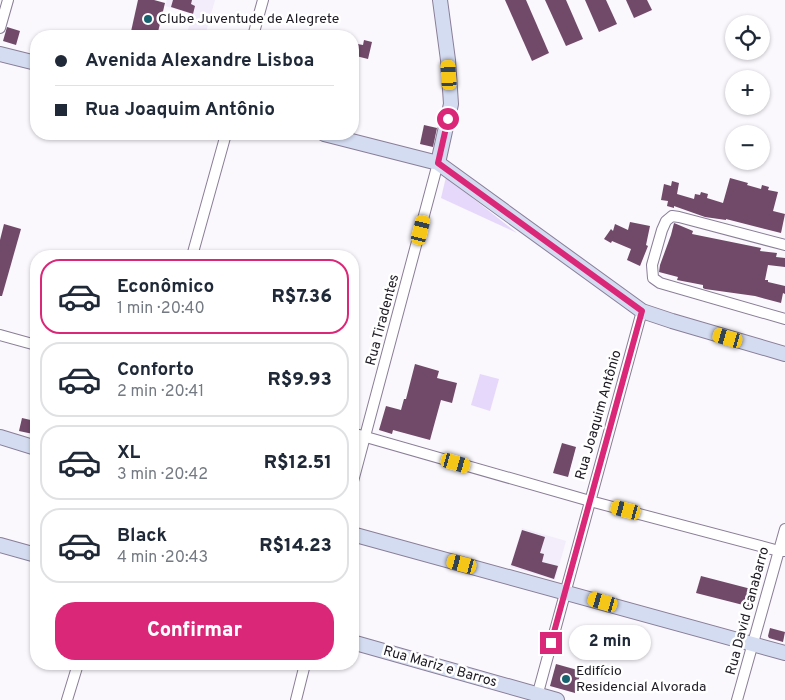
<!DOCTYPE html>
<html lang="pt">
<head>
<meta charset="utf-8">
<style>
  :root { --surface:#fff; --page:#f2f2f3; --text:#1f2937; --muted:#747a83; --line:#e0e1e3; --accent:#db2777 }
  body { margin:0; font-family:Overpass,sans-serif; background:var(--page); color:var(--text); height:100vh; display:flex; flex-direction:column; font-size:19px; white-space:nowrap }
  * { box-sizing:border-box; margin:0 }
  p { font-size:16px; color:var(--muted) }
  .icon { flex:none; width:28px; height:28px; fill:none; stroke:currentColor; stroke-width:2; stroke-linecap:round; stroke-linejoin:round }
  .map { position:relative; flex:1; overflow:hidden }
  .drawer { position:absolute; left:30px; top:250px; width:329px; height:420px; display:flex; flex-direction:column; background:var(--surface); border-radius:20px; box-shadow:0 1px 4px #0004 }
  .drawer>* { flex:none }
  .hud { position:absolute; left:30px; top:30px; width:329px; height:110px; border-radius:20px; box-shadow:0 1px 4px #0004; display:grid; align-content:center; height:110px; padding:0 25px; background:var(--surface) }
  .controls { position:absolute; left:725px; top:15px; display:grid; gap:10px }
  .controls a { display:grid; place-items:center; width:45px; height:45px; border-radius:50%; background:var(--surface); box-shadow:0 1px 4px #0004; font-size:25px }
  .end { position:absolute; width:22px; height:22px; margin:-11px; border:6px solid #db2777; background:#fff; box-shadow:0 0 0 2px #fff }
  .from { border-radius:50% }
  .bubble { position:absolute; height:35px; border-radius:18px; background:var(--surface); box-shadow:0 1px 4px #0004; font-size:16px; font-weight:800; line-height:35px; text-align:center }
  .car { position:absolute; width:15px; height:30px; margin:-15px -8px; border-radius:6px; box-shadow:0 0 4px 1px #0007; background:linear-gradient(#f5c518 24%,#345 0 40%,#f5c518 0 76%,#345 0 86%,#f5c518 0) }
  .hud b { display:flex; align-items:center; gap:18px; height:48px; font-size:19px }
  .hud b+b { border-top:1px solid var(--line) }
  .hud i { width:12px; height:12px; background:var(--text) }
  ul { padding:9px 0 0; list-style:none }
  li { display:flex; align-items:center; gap:15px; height:75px; margin:0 10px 8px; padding:0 15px; border:2px solid var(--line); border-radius:20px }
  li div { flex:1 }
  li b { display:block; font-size:19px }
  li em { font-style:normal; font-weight:800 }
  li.active { border-color:var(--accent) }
  li>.icon { width:45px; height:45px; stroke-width:1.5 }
  .action { display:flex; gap:10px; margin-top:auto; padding:10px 25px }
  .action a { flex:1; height:58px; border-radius:20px; background:var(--accent); color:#fff; font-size:20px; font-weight:800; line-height:58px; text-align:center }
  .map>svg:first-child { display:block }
</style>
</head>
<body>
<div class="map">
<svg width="785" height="700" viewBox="0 0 785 700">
  <rect width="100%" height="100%" fill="#faf7fd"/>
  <!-- built -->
  <g fill="#f3edfb">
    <polygon points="167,0 215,0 205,36 186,36 193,14 165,6"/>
    <polygon points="522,528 566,541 555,580 510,567"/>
  </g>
  <!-- green -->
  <g fill="#e6d8fa">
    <polygon points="446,177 517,233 441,198"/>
    <polygon points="480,374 499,379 490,411 471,405"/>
  </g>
  <!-- building -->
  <g fill="#714969">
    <polygon points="138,0 154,0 165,3 157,36 130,36"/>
    <polygon points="173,0 192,0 191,4 195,6 193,14 171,7"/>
    <polygon points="505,0 526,0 549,53 532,61"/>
    <polygon points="545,0 566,0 583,39 566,46"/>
    <polygon points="585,0 606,0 617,24 599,32"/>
    <polygon points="626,0 647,0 652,10 634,18"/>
    <polygon points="7,27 20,31 16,45 3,41"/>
    <polygon points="364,40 372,42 368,59 352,55 352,43 363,45"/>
    <polygon points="424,125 437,128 433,147 420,144"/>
    <polygon points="730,178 748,183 747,185 761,189 762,185 769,187 768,190 778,192 773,211 785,214 781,233 726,219 726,220 705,217 674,206 674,208 667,206 668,201 661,200 664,184 671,186 672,181 679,183 677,194 694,199 695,194 700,195 701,192 708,194 707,198 723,203"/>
    <polygon points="630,222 650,226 646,245 648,246 640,266 627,260 631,249 612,241 611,243 604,239 611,229 613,231 615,224 628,230"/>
    <polygon points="674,223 693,231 692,234 761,248 760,251 777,253 776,257 785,258 785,267 768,265 765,280 768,280 768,282 785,286 785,294 783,293 781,303 755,296 705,289 703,288 703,285 677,280 678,277 659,272 660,265 671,235"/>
    <polygon points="4,224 21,229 2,296 0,296 0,240"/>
    <polygon points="415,364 439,371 437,378 457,383 452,403 441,400 430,440 393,430 392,434 379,430 386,406 401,410 404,399 406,399"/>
    <polygon points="22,418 35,421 33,434 19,431"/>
    <polygon points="562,443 576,447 568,477 553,473"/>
    <polygon points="522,530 545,537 540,553 544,554 542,562 558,566 554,579 511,565"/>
    <polygon points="701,576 755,590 751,607 696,593"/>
    <polygon points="770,628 785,632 783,642 769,638 768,636"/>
    <polygon points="556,664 581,671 575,693 550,686"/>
  </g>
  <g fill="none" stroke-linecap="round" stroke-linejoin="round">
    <defs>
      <g id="street">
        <polyline points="0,28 8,0"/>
        <polyline points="253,36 263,0"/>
        <polyline points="785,245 679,217 672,216 666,221 662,230 652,265 653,278 660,283 785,319"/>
        <polyline points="192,256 226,134"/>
        <polyline points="0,335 36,345"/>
        <polyline points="352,433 590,501 779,551 785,551"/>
        <polyline points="352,485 438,163"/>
        <polyline points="67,700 78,664"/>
        <polyline points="296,700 305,664"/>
        <polyline points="536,700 642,311"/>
        <polyline points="737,700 785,529"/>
      </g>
      <g id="secondary">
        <polyline points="0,54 36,63"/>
        <polyline points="324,134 438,163 642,311 672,321 785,354"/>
        <polyline points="438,163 451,104 448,60 440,0"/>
        <polyline points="0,437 36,448"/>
        <polyline points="352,534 785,653"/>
        <polyline points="0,545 36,555"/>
        <polyline points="352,642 557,700"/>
      </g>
    </defs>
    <!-- street casing -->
    <use href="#street" stroke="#897e97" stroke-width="12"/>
    <!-- secondary casing -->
    <use href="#secondary" stroke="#897e97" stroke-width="16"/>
    <!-- street -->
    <use href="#street" stroke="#fff" stroke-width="10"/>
    <!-- secondary -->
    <use href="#secondary" stroke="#d4dcf2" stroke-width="14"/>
  </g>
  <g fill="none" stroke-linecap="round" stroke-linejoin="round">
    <!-- route -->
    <polyline stroke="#db2777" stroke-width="6" points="448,119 438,163 642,311 551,643"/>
  </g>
  <!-- markers -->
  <g fill="#186270" stroke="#fff" stroke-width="2">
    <circle cx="148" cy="19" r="5"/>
    <circle cx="566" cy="679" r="5"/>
  </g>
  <g text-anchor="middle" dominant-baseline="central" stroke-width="5" stroke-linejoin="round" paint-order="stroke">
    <!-- poi labels -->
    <g font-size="14" fill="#1e1a23" stroke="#fff" text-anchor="start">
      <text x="158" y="19">Clube Juventude de Alegrete</text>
      <text x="576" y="671">Edifício<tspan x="576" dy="16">Residencial Alvorada</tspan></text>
    </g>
    <!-- street labels -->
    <g font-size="14" fill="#1e1a23" stroke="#fff">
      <text transform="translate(383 320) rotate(-75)">Rua Tiradentes</text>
      <text transform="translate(599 415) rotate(-74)">Rua Joaquim Antônio</text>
      <text transform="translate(748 611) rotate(-75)">Rua David Canabarro</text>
      <text transform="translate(440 667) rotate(16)">Rua Mariz e Barros</text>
    </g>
  </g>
</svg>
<div class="controls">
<a><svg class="icon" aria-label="locate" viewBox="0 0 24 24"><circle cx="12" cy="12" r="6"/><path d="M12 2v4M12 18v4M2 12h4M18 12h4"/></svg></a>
<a>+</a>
<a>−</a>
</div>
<i class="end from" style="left:448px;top:119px"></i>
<i class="end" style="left:551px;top:643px"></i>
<div class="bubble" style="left:569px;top:625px;width:82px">2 min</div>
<i class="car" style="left:449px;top:75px;rotate:356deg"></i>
<i class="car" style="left:421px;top:230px;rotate:14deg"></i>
<i class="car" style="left:728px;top:338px;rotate:286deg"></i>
<i class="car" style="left:456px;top:463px;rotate:106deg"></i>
<i class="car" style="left:626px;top:510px;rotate:285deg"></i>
<i class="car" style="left:462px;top:564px;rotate:285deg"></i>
<i class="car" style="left:603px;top:602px;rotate:286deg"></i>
<div class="hud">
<b><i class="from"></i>Avenida Alexandre Lisboa</b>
<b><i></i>Rua Joaquim Antônio</b>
</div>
<section class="drawer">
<ul>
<li class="active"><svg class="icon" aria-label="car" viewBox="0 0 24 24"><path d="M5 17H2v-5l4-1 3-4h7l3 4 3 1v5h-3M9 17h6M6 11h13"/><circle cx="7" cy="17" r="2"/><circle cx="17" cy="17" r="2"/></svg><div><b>Econômico</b><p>1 min · 20:40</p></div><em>R$7.36</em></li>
<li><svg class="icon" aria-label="car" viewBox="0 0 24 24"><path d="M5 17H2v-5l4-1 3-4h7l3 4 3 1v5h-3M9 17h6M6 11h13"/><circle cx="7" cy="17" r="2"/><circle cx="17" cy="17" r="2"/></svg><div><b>Conforto</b><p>2 min · 20:41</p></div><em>R$9.93</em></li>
<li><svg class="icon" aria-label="car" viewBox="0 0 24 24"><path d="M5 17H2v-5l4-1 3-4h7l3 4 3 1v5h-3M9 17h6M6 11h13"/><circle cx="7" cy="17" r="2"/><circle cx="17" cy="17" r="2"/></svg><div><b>XL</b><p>3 min · 20:42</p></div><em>R$12.51</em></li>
<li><svg class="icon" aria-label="car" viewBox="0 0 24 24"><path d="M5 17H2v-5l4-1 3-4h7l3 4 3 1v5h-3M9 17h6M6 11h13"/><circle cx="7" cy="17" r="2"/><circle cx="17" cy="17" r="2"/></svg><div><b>Black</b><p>4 min · 20:43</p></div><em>R$14.23</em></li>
</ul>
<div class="action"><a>Confirmar</a></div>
</section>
</div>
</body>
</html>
